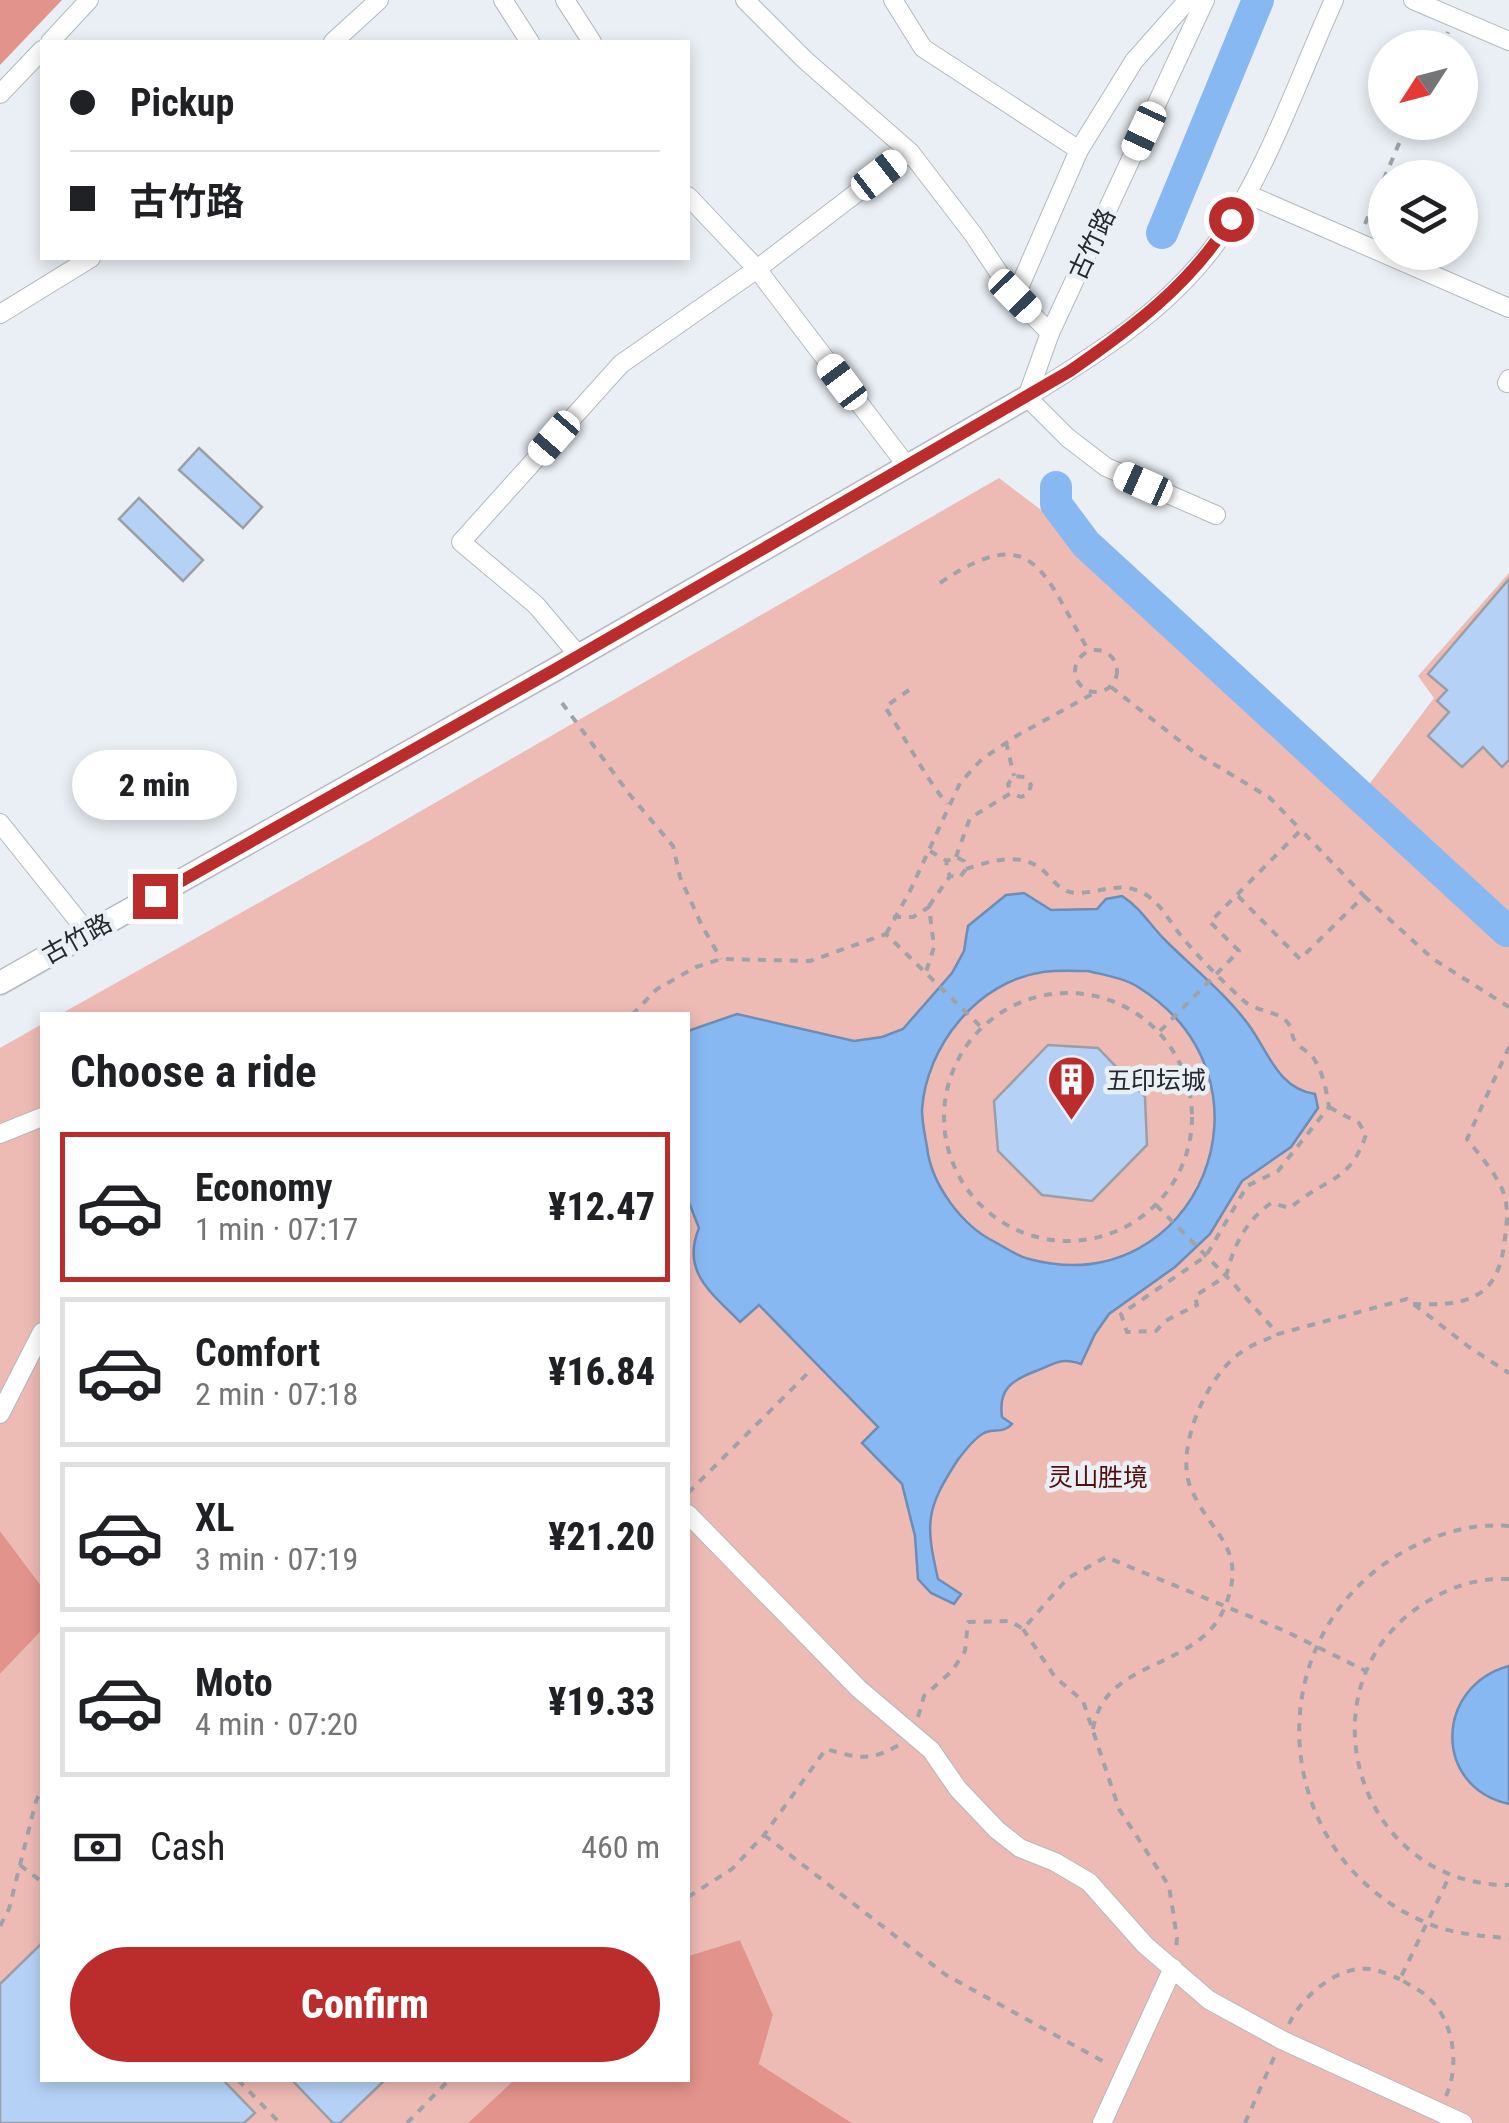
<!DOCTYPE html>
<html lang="en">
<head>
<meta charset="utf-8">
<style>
  :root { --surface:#fff; --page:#f6f6f6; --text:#202124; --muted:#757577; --line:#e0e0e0; --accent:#bb2c2c }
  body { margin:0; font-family:"Roboto Condensed","Noto Sans SC",sans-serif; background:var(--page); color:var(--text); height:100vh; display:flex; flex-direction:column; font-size:38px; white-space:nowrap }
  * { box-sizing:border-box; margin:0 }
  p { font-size:32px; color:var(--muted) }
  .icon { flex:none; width:55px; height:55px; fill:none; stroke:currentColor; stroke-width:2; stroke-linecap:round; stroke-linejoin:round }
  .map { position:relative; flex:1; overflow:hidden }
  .drawer { position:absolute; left:40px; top:1012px; width:650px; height:1070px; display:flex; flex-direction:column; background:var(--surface); border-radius:0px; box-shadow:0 5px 15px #0003 }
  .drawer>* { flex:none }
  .guide { position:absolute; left:40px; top:40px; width:650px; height:220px; border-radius:0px; box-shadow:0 5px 15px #0003; display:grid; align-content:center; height:220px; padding:0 30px; background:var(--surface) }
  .needle { width:65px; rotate:234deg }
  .fabs { position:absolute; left:1368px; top:30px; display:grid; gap:20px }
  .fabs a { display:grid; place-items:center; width:110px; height:110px; border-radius:50%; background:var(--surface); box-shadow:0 5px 15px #0003; font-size:50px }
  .end { position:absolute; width:45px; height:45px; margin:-22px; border:12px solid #bb2c2c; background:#fff; box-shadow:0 0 0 5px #fff }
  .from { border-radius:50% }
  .bubble { position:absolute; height:70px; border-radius:35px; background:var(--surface); box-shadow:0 5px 15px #0003; font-size:32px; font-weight:800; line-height:70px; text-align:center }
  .car { position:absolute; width:30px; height:60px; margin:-30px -15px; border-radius:12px; box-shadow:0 0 8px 2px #0007; background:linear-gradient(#fff 24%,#345 0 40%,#fff 0 76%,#345 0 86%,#fff 0) }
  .guide b { display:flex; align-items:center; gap:35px; height:95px; font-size:38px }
  .guide b+b { border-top:2px solid var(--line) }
  .guide i { width:25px; height:25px; background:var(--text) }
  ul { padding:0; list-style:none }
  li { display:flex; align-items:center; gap:30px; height:150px; margin:0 20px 15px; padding:0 10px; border:5px solid var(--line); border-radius:0px }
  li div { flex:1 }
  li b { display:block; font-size:38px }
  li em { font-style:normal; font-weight:800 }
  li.current { border-color:var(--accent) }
  li>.icon { width:90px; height:90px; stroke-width:1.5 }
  h2 { padding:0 30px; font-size:45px; line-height:120px }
  .pay { display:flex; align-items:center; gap:25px; height:110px; padding:0 30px; font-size:38px }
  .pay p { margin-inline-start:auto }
  .cta { display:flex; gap:20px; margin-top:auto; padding:20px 30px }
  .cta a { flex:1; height:115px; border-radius:60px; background:var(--accent); color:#fff; font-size:40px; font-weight:800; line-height:115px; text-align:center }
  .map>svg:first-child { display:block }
</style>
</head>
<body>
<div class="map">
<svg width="1509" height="2123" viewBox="0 0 1509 2123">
  <rect width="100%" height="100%" fill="#eaeff5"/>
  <!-- green -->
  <g fill="#eebab4">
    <polygon points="999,478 1061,525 1358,799 1434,698 1418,676 1509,573 1509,2123 852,2123 759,2064 773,2015 740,1940 688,1956 688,1015 59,1015 367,842"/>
    <polygon points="42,1024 42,1587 0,1531 0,1048"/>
    <polygon points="42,1630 42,2080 514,2080 468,2123 0,2123 0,1674"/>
  </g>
  <!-- forest -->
  <g fill="#e2938b">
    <polygon points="0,0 62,0 0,65"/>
    <polygon points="0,1531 42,1587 42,1630 0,1674"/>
    <polygon points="740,1940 773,2015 759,2064 852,2123 468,2123 514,2080 688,2080 688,1956"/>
  </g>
  <!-- water -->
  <g fill="#88b8f2" stroke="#6b8db6" stroke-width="2.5" fill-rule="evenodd">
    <path d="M1024,893L1051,910L1097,909L1106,899L1122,896C1141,908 1150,925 1165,940C1192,967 1225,993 1248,1024C1269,1052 1277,1088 1315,1094L1318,1108L1291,1147L1242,1181L1210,1234L1175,1267L1109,1314L1095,1334L1081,1364C1060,1357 1055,1364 1036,1371C1012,1380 998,1389 1002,1417L1012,1424C1003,1434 995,1428 984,1433C974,1438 963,1453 957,1461C926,1509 925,1523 938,1579L961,1594L954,1604L931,1593L918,1579L915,1536L902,1484L862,1443L878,1427L759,1305L740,1322C711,1292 681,1272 699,1228L688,1200V1031L737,1014L854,1041L882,1037L903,1029L952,973L964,951L968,926L1006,895ZM1088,971C1104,975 1124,978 1138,987C1290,1082 1196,1304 1029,1259C1017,1256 1006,1248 995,1242C962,1226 931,1184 927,1147C925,1135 922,1122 922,1110C926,1046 978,981 1043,972C1057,970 1073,971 1088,971Z"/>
    <path d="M1509,1666V1804C1432,1787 1435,1686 1509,1666Z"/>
  </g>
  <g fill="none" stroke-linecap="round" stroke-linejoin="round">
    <!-- river -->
    <g stroke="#88b8f2" stroke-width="32">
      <polyline points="1162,233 1258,0"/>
      <polyline points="1056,487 1056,504 1086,544 1507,931 1509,929"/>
    </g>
  </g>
  <!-- building -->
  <g fill="#b5d2f6" stroke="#9a9fa5" stroke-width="2.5">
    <polygon points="199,448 262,507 243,528 179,470"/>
    <polygon points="139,498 203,560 183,581 119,519"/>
    <polygon points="1509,579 1509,760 1502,767 1483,747 1462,767 1428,736 1449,712 1437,701 1447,690 1428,674"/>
    <polygon points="1048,1045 1098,1048 1145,1097 1147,1145 1092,1201 1042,1195 998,1151 994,1101"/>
    <polygon points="42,1943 42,2080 223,2080 255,2113 244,2123 0,2123 0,1984"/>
    <polygon points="292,2080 385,2080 340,2123 333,2123"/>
  </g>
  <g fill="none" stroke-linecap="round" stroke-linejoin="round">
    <defs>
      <g id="minor">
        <polyline points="503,0 530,42"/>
        <polyline points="565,0 592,42"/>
        <polyline points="745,0 805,60 910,152 973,234 1015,297"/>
        <polyline points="893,0 923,48 1079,150"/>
        <polyline points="1413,0 1509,41"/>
        <polyline points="50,42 89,0"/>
        <polyline points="333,42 379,0"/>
        <polyline points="0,94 42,50"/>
        <polyline points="1247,194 1509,308"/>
        <polyline points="688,196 757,269 907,466"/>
        <polyline points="0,314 91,258"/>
        <polyline points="1050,333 1015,297 1079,150 1134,61 1188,0"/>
        <polyline points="1507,383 1509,379"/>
        <path d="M1027,397C1096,355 1169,309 1217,242C1267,172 1298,79 1334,0"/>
        <polyline points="1027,397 1050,333 1205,0"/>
        <polyline points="1027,397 1068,438 1106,467 1216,515"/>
        <polyline points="579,656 536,605 461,542 621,364 757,269 910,152"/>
        <polyline points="0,823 88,933"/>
        <polyline points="0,1134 42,1117"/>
        <polyline points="0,1414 42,1332"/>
        <polyline points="688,1514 859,1689 931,1750 958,1789 997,1830 1020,1848 1055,1862 1089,1882 1145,1945 1209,2000 1282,2040 1463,2123"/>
        <polyline points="1102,2123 1173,1968"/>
      </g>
      <polyline id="major" points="0,983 554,670 1027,397"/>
    </defs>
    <!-- minor casing -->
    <use href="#minor" stroke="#b4b9bf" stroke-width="20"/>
    <!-- major casing -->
    <use href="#major" stroke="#b4b9bf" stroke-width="25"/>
    <!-- path -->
    <g stroke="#9fa3a7" stroke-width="4" stroke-dasharray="8 8" stroke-linecap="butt">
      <polyline points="1441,48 1448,32"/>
      <polyline points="1365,224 1408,122"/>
      <path d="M940,583C1036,517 1044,577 1089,651"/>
      <circle cx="1096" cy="671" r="21"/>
      <polyline points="1111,687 1194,752 1270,798 1301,830"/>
      <path d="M909,690L885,707C906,739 923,774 947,804"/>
      <polyline points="562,703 630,795 673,846 680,877 701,924 721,959"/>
      <polyline points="1006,742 1014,776"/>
      <polyline points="930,851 947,861"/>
      <polyline points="956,857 970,818 1011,793 1021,797 1028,794 1031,785 1025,777 1014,776 1008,784 1011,793"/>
      <path d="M966,869C990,861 1018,852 1040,868C1052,877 1059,893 1077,893C1100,893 1121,880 1145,894C1159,903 1166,915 1175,928C1194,953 1221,980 1244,1001C1258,1013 1281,1010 1290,1026C1294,1034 1290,1034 1295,1041C1299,1047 1307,1051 1312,1056C1323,1071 1326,1089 1329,1107L1278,1171L1247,1186L1206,1256L1121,1314L1127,1332L1156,1331L1165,1321L1197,1305L1195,1296L1226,1276C1234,1245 1245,1222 1271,1203L1290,1208C1326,1177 1349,1184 1366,1135L1359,1123L1329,1107"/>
      <polyline points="1364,896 1433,959 1509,1007"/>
      <polyline points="929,906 950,876 960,877 966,869 964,861 956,857 947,861 946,867 950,876"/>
      <polyline points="893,917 913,917 929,907 934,947 926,972"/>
      <polyline points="886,934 909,893 960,783 982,759 1018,735 1096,692"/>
      <circle cx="1068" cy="1117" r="124"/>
      <polyline points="632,1015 657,989 696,967 721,959 810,961 886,934 981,1027"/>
      <polyline points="1160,1031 1239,951 1210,922 1301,830 1364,896 1300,959 1237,895"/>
      <polyline points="1156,1205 1231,1281 1278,1334 1407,1299 1469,1347 1509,1373"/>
      <path d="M1413,1304C1463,1306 1497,1301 1504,1245C1506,1230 1509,1213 1505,1198C1500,1177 1480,1156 1467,1139L1509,1047"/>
      <polyline points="688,1493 807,1374"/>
      <path d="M1509,1526C1469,1522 1426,1537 1393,1558C1254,1648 1273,1859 1427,1923C1453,1934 1481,1936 1509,1938"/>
      <path d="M1509,1579C1483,1578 1458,1584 1435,1597C1295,1672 1350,1886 1509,1885"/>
      <polyline points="1023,1629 1055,1677 1083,1701 1119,1809 1169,1886 1177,1938 1176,1950"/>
      <polyline points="918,1717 924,1696 952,1671 965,1651 968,1622 1010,1621 1023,1629 1068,1578 1106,1557 1285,1631 1366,1671"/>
      <path d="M1093,1729C1105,1656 1201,1672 1226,1604C1248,1546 1209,1534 1190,1486C1175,1447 1208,1373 1243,1351C1253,1344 1266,1340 1278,1334"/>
      <polyline points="764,1835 946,1975 1108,2064"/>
      <polyline points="20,1865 42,1882"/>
      <path d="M688,1897L732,1869L764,1835L826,1749C857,1758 870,1762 899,1745"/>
      <polyline points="0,1926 9,1909 36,1801 42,1790"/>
      <path d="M1289,2024C1302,1996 1338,1965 1370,1969C1380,1970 1391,1976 1400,1979"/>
      <polyline points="238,2080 279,2122"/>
      <path d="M1446,2096C1460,2065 1454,2021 1428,1997C1420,1990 1409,1985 1400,1979L1450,1875"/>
      <polyline points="407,2123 449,2080"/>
      <polyline points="1245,2123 1275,2055"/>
    </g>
    <!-- minor -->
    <use href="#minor" stroke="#fff" stroke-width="18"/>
    <!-- major -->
    <use href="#major" stroke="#fff" stroke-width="22"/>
  </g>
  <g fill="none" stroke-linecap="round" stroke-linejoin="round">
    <!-- route -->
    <path stroke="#bb2c2c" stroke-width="12" d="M155,896L554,670L1070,371C1132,328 1191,284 1231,219"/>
  </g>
  <!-- icons -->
  <defs>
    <symbol id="building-pin" viewBox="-11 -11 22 30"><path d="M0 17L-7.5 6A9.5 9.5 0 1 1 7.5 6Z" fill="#bb2c2c" stroke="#eaeff5"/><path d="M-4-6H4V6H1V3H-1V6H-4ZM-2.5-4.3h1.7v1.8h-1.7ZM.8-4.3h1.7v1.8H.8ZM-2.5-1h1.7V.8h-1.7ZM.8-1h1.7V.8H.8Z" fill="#fff"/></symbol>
  </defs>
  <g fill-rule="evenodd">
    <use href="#building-pin" x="1044" y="1052" width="55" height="75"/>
  </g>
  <g text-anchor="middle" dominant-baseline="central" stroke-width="9" stroke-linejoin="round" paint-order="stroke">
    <!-- street labels -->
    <g font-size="25" fill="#26282a" stroke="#eaeff5">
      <text transform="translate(1092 244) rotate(-65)">古竹路</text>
      <text transform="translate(77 939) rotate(-29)">古竹路</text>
    </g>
    <!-- poi labels -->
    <g font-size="25" fill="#26282a" stroke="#eaeff5" text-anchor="start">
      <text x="1106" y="1080">五印坛城</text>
    </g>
    <!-- park labels -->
    <g font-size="25" fill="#530d0d" stroke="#eaeff5">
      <text x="1098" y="1477">灵山胜境</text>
    </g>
  </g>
</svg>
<div class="fabs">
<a><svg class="needle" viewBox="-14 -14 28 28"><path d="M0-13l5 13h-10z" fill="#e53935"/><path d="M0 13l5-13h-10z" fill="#757577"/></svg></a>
<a><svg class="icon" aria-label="layers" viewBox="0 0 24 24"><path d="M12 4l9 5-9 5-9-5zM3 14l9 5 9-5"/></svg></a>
</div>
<i class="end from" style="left:1231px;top:219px"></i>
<i class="end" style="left:155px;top:896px"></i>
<div class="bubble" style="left:72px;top:750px;width:165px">2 min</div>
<i class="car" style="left:1144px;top:131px;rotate:205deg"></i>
<i class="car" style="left:879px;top:175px;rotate:52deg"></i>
<i class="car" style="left:1015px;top:296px;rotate:136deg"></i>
<i class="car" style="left:842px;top:382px;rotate:323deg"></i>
<i class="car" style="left:554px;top:438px;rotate:221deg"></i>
<i class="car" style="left:1143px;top:484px;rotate:294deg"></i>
<div class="guide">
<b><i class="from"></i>Pickup</b>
<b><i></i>古竹路</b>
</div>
<section class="drawer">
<h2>Choose a ride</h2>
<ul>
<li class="current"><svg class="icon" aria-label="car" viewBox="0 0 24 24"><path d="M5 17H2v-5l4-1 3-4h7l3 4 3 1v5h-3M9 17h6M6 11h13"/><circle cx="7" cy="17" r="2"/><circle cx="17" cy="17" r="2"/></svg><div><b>Economy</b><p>1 min · 07:17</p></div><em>¥12.47</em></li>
<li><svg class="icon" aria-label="car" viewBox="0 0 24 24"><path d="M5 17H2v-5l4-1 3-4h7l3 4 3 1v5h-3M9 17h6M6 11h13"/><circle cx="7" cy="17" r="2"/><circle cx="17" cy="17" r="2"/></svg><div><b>Comfort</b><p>2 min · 07:18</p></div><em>¥16.84</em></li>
<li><svg class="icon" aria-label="car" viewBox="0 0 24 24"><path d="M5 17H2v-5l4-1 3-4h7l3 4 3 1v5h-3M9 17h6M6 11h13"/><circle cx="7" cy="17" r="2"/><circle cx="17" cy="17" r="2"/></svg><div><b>XL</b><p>3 min · 07:19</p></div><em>¥21.20</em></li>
<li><svg class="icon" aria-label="car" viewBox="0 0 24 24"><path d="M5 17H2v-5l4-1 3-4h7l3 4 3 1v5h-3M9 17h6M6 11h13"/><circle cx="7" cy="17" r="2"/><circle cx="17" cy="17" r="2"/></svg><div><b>Moto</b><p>4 min · 07:20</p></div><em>¥19.33</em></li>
</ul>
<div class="pay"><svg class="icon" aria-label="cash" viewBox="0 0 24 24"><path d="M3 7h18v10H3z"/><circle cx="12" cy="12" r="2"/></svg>Cash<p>460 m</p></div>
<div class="cta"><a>Confirm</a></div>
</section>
</div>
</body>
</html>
